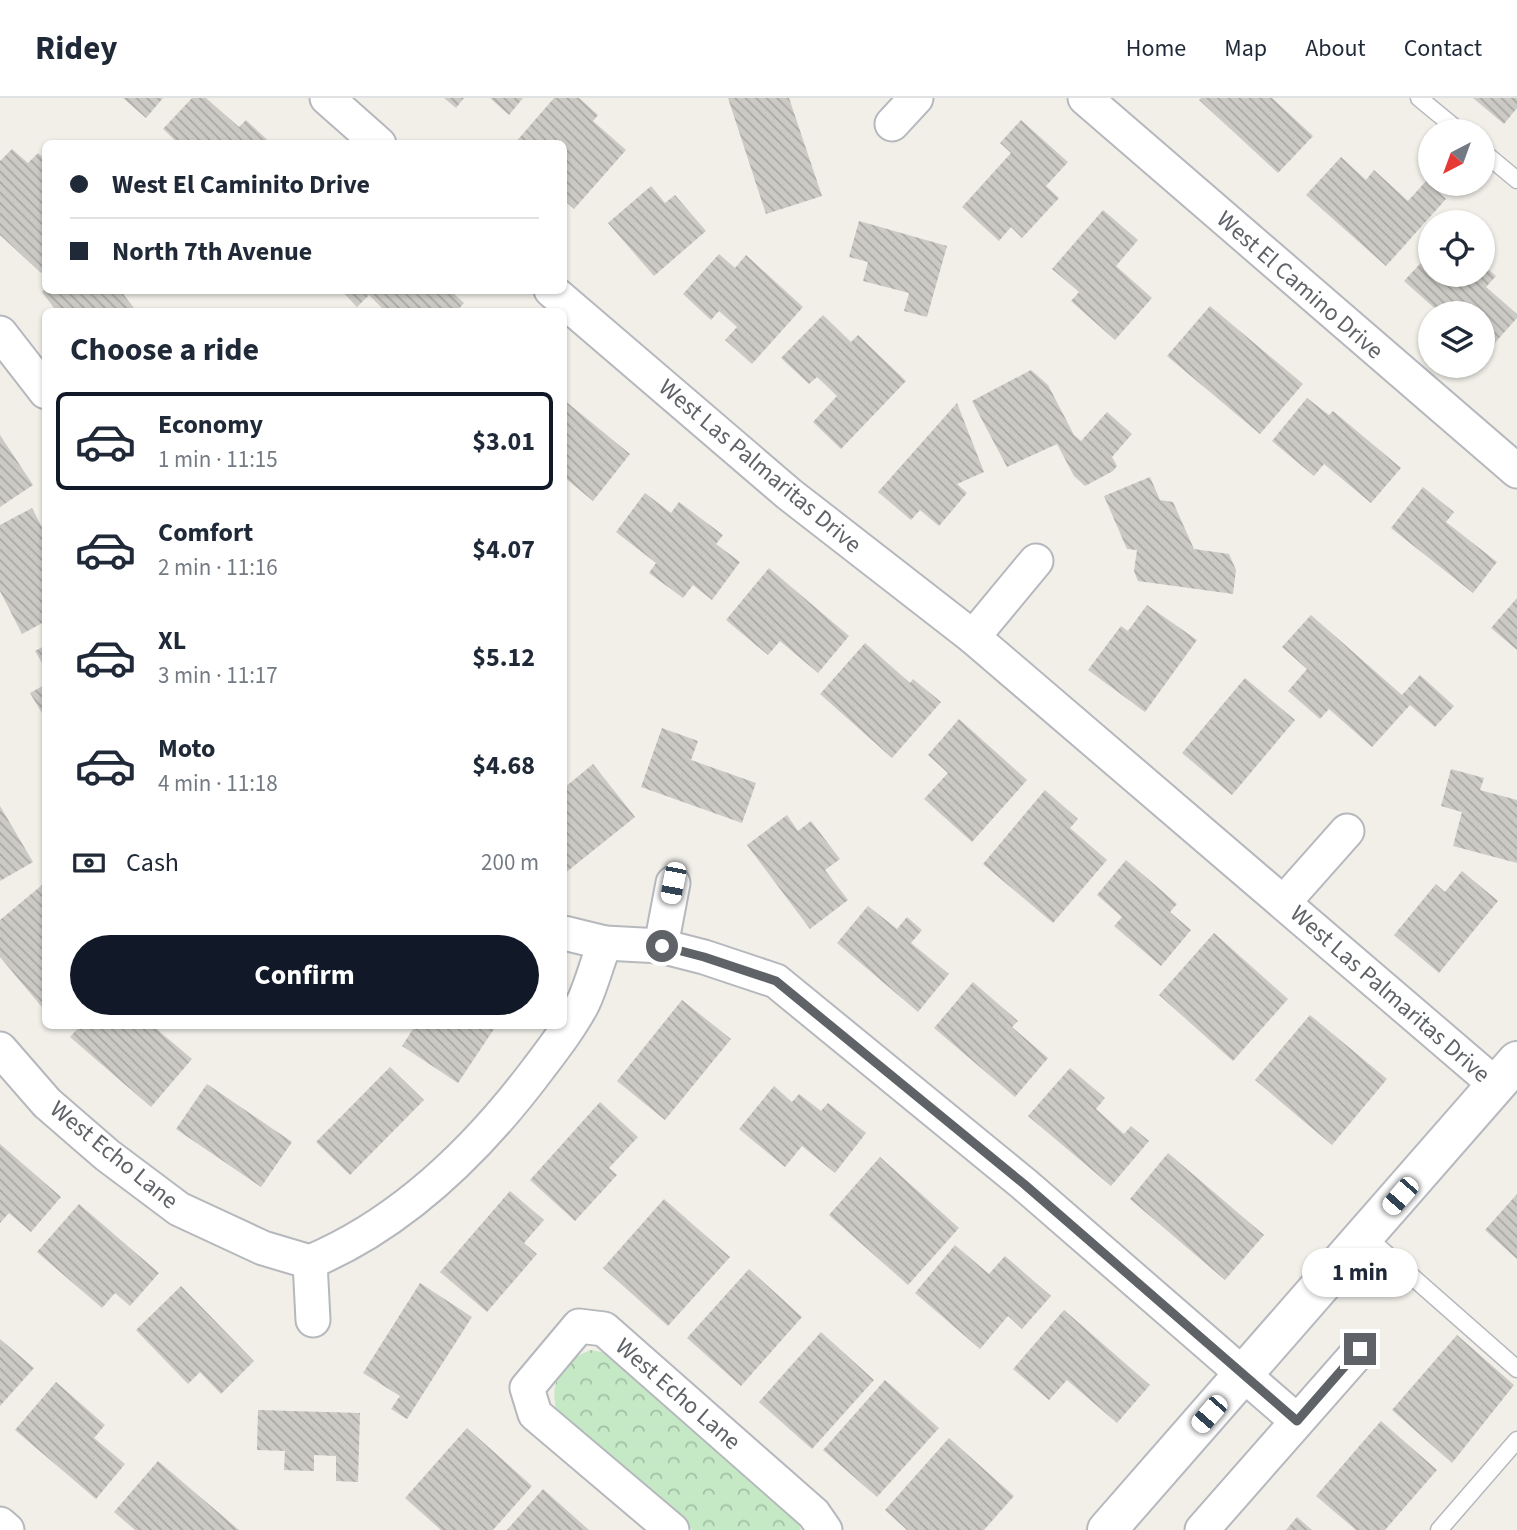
<!DOCTYPE html>
<html lang="en">
<head>
<meta charset="utf-8">
<style>
  :root { --surface:#fff; --page:#f2f2f3; --text:#1f2937; --muted:#747a83; --line:#e0e1e3; --accent:#111827 }
  body { margin:0; font-family:"Source Sans 3",sans-serif; background:var(--page); color:var(--text); height:100vh; display:flex; flex-direction:column; font-size:26px; white-space:nowrap }
  * { box-sizing:border-box; margin:0 }
  p { font-size:23px; color:var(--muted) }
  .icon { flex:none; width:38px; height:38px; fill:none; stroke:currentColor; stroke-width:2; stroke-linecap:round; stroke-linejoin:round }
  .map { position:relative; flex:1; overflow:hidden }
  .sheet { position:absolute; left:42px; top:210px; width:525px; height:721px; display:flex; flex-direction:column; background:var(--surface); border-radius:10px; box-shadow:0 2px 5px #0004 }
  .sheet>* { flex:none }
  .guide { position:absolute; left:42px; top:42px; width:525px; height:154px; border-radius:10px; box-shadow:0 2px 5px #0004; display:grid; align-content:center; height:154px; padding:0 28px; background:var(--surface) }
  .needle { width:46px; rotate:221deg }
  .fabs { position:absolute; left:1418px; top:21px; display:grid; gap:14px }
  .fabs a { display:grid; place-items:center; width:77px; height:77px; border-radius:50%; background:var(--surface); box-shadow:0 2px 5px #0004; font-size:35px }
  .end { position:absolute; width:32px; height:32px; margin:-16px; border:9px solid #5f6368; background:#fff; box-shadow:0 0 0 4px #fff }
  .from { border-radius:50% }
  .bubble { position:absolute; height:49px; border-radius:24px; background:var(--surface); box-shadow:0 2px 5px #0004; font-size:23px; font-weight:700; line-height:49px; text-align:center }
  .car { position:absolute; width:21px; height:42px; margin:-21px -10px; border-radius:9px; box-shadow:0 0 5px 2px #0007; background:linear-gradient(#fff 24%,#345 0 40%,#fff 0 76%,#345 0 86%,#fff 0) }
  .guide b { display:flex; align-items:center; gap:24px; height:66px; font-size:26px }
  .guide b+b { border-top:2px solid var(--line) }
  .guide i { width:18px; height:18px; background:var(--text) }
  ul { padding:0; list-style:none }
  li { display:flex; align-items:center; gap:21px; height:98px; margin:0 14px 10px; padding:0 14px; border:4px solid transparent; border-radius:10px }
  li div { flex:1 }
  li b { display:block; font-size:26px }
  li em { font-style:normal; font-weight:700 }
  li.selected { border-color:var(--accent) }
  li>.icon { width:63px; height:63px; stroke-width:1.5 }
  h2 { padding:0 28px; font-size:32px; line-height:84px }
  .pay { display:flex; align-items:center; gap:18px; height:77px; padding:0 28px; font-size:26px }
  .pay p { margin-inline-start:auto }
  .cta { display:flex; gap:14px; margin-top:auto; padding:14px 28px }
  .cta a { flex:1; height:80px; border-radius:42px; background:var(--accent); color:#fff; font-size:28px; font-weight:700; line-height:80px; text-align:center }
  header { display:flex; align-items:center; gap:42px; box-sizing:border-box; height:98px; padding:0 35px; background:var(--surface); border-bottom:2px solid var(--line) }
  header strong { font-size:33px }
  nav { display:flex; gap:38px; margin-inline-start:auto; font-size:24px }
  .map>svg:first-child { display:block }
</style>
</head>
<body>
<header>
<strong>Ridey</strong>
<nav><a>Home</a><a>Map</a><a>About</a><a>Contact</a></nav>
</header>
<div class="map">
<svg width="1517" height="1432" viewBox="0 0 1517 1432">
  <defs>
    <pattern id="forest-crowns" width="20" height="18" patternUnits="userSpaceOnUse" patternTransform="scale(1.75)"><rect width="20" height="18" fill="#c5e8c5"/><path d="M2 6a3 3 0 1 1 6 0M12 15a3 3 0 1 1 6 0" fill="none" stroke="#a3c0a4"/></pattern>
    <pattern id="building-back-hatch" width="6" height="6" patternUnits="userSpaceOnUse" patternTransform="scale(1.75)"><rect width="6" height="6" fill="#cccac5"/><path d="M-1 5l2 2M0 0l6 6M5-1l2 2" fill="none" stroke="#a9a8a4"/></pattern>
  </defs>
  <rect width="100%" height="100%" fill="#f1efe8"/>
  <!-- forest -->
  <path fill="url(#forest-crowns)" d="M591,1252L606,1255L797,1421L801,1432H693L557,1314C548,1284 562,1263 591,1252Z"/>
  <!-- building -->
  <g fill="url(#building-back-hatch)">
    <polygon points="123,0 163,0 146,20"/>
    <polygon points="192,0 206,0 239,29 246,22 272,46 179,46 163,31"/>
    <polygon points="444,0 464,0 456,10"/>
    <polygon points="490,0 523,0 509,17"/>
    <polygon points="554,0 579,0 598,17 593,23 626,52 574,111 564,102 564,46 514,46"/>
    <polygon points="728,0 789,0 822,98 766,116"/>
    <polygon points="1201,0 1272,0 1313,38 1278,75 1199,2"/>
    <polygon points="1473,0 1517,0 1517,10 1504,26"/>
    <polygon points="1021,22 1068,64 1046,88 1059,100 1022,140 1011,129 999,143 962,109 1011,55 1000,45"/>
    <polygon points="12,51 28,65 38,55 46,62 46,169 41,175 0,137 0,63"/>
    <polygon points="1341,59 1366,82 1374,72 1408,103 1426,83 1446,101 1386,168 1306,97"/>
    <polygon points="651,88 665,105 675,97 706,133 654,178 608,125"/>
    <polygon points="1103,112 1138,142 1116,168 1152,200 1115,242 1071,203 1079,194 1052,171"/>
    <polygon points="859,123 947,148 927,219 904,213 909,195 863,183 868,164 849,159"/>
    <polygon points="1430,155 1430,177 1482,177 1482,166 1496,178 1486,189 1517,216 1517,220 1485,256 1482,253 1482,215 1440,215 1404,183"/>
    <polygon points="719,156 735,170 746,157 803,209 752,266 725,242 737,229 719,213 711,222 683,196"/>
    <polygon points="44,192 120,192 137,214 57,214 42,194"/>
    <polygon points="341,192 450,192 464,205 456,214 386,214 369,197 357,209"/>
    <polygon points="1210,208 1303,286 1260,336 1167,258"/>
    <polygon points="823,217 851,244 858,237 906,283 841,351 813,324 837,298 817,279 809,286 781,260"/>
    <polygon points="1031,272 1048,287 1074,337 1081,343 1107,314 1132,336 1112,359 1117,368 1113,373 1085,388 1074,378 1057,346 1007,369 972,303"/>
    <polygon points="1307,300 1329,317 1333,313 1401,370 1371,405 1324,366 1314,378 1272,343"/>
    <polygon points="564,302 630,356 593,403 564,379"/>
    <polygon points="957,305 984,374 957,386 967,395 939,428 920,412 911,422 878,394"/>
    <polygon points="0,337 33,387 0,409"/>
    <polygon points="1150,379 1160,402 1173,404 1194,451 1229,456 1236,472 1233,496 1138,483 1134,473 1137,452 1127,451 1104,398"/>
    <polygon points="1423,389 1454,414 1446,424 1497,464 1473,495 1391,430"/>
    <polygon points="645,395 671,415 679,404 723,437 716,446 740,464 712,502 693,487 683,500 649,475 656,465 616,434"/>
    <polygon points="32,410 46,437 46,523 22,536 0,493 0,427"/>
    <polygon points="769,470 849,538 818,575 780,543 768,557 726,522"/>
    <polygon points="1517,500 1517,552 1491,530"/>
    <polygon points="1147,507 1197,542 1145,614 1088,572 1121,528 1128,533"/>
    <polygon points="1311,517 1402,597 1420,577 1454,608 1435,629 1410,607 1372,649 1329,611 1320,621 1288,593 1307,571 1282,549"/>
    <polygon points="865,545 910,585 913,581 941,604 892,660 820,596"/>
    <polygon points="46,547 46,572 35,553"/>
    <polygon points="1245,580 1295,622 1232,697 1182,655"/>
    <polygon points="46,586 46,622 30,595"/>
    <polygon points="959,621 1027,682 972,744 924,701 948,675 928,657"/>
    <polygon points="662,630 698,643 691,662 756,685 742,725 641,689"/>
    <polygon points="593,666 635,719 564,776 564,690"/>
    <polygon points="1451,671 1484,680 1480,692 1517,702 1517,765 1453,748 1462,714 1441,708"/>
    <polygon points="1045,692 1078,721 1070,730 1107,762 1053,825 983,766"/>
    <polygon points="0,708 33,764 0,783"/>
    <polygon points="787,717 798,733 811,723 840,761 825,772 848,802 810,831 747,747"/>
    <polygon points="1126,762 1177,806 1170,814 1191,832 1161,868 1114,828 1122,819 1097,797"/>
    <polygon points="1462,773 1498,803 1439,875 1394,837 1436,786 1445,794"/>
    <polygon points="42,787 46,791 46,914 0,859 0,822"/>
    <polygon points="868,808 897,831 907,819 922,832 911,845 949,876 918,914 837,845"/>
    <polygon points="1214,835 1288,901 1233,963 1159,897"/>
    <polygon points="973,884 1018,923 1012,929 1048,960 1015,999 934,930"/>
    <polygon points="682,902 731,941 665,1022 617,983"/>
    <polygon points="1310,917 1387,981 1332,1047 1255,982"/>
    <polygon points="80,928 153,928 192,961 151,1009 70,939"/>
    <polygon points="415,928 496,928 458,985 402,948"/>
    <polygon points="390,969 424,1002 350,1077 316,1044"/>
    <polygon points="1070,970 1105,1000 1096,1011 1124,1036 1131,1028 1149,1043 1111,1088 1028,1018"/>
    <polygon points="207,986 292,1044 261,1089 176,1031"/>
    <polygon points="774,988 792,1004 799,996 821,1013 828,1005 866,1035 835,1075 802,1048 785,1069 739,1031"/>
    <polygon points="600,1004 638,1039 609,1070 617,1077 575,1123 530,1082"/>
    <polygon points="0,1046 61,1099 31,1134 9,1115 0,1125"/>
    <polygon points="1168,1055 1264,1137 1225,1182 1130,1101"/>
    <polygon points="880,1059 959,1130 908,1187 829,1117"/>
    <polygon points="510,1093 544,1122 524,1145 537,1156 487,1214 440,1174"/>
    <polygon points="1517,1096 1517,1161 1485,1132"/>
    <polygon points="664,1101 730,1159 668,1228 603,1170"/>
    <polygon points="79,1106 159,1175 130,1208 115,1195 102,1210 37,1154"/>
    <polygon points="955,1147 989,1176 1005,1158 1051,1198 1022,1231 1008,1218 980,1251 915,1195"/>
    <polygon points="749,1171 802,1219 741,1288 687,1240"/>
    <polygon points="420,1185 472,1219 407,1321 391,1311 400,1298 363,1275"/>
    <polygon points="181,1188 254,1263 221,1296 200,1274 188,1286 136,1232"/>
    <polygon points="1064,1212 1150,1287 1117,1325 1067,1282 1049,1302 1013,1271"/>
    <polygon points="821,1234 874,1282 812,1351 759,1304"/>
    <polygon points="1457,1237 1514,1287 1452,1365 1392,1312"/>
    <polygon points="0,1241 34,1270 0,1308"/>
    <polygon points="885,1282 939,1330 877,1399 823,1352"/>
    <polygon points="56,1284 105,1327 94,1340 125,1366 96,1401 15,1332"/>
    <polygon points="258,1312 360,1315 358,1384 336,1383 336,1358 314,1357 314,1373 284,1372 285,1353 257,1352"/>
    <polygon points="1381,1323 1437,1372 1385,1432 1356,1432 1316,1398"/>
    <polygon points="467,1330 532,1388 493,1432 441,1432 405,1400"/>
    <polygon points="949,1340 1014,1398 984,1432 907,1432 885,1412"/>
    <polygon points="158,1363 239,1432 135,1432 114,1414"/>
    <polygon points="543,1391 589,1432 507,1432"/>
    <polygon points="1297,1419 1312,1432 1286,1432"/>
  </g>
  <g fill="none" stroke-linecap="round" stroke-linejoin="round">
    <defs>
      <g id="service">
        <polyline points="1419,0 1459,33"/>
        <polyline points="1482,53 1517,82"/>
        <polyline points="1366,1138 1517,1271"/>
        <polyline points="1439,1432 1517,1342"/>
      </g>
      <g id="minor">
        <polyline points="327,0 379,46"/>
        <polyline points="1085,0 1517,373"/>
        <polyline points="892,26 916,0"/>
        <polyline points="551,192 789,396 973,539 1496,987"/>
        <polyline points="0,235 46,294"/>
        <polyline points="973,539 1036,463"/>
        <polyline points="1284,804 1347,733"/>
        <polyline points="564,835 605,845 661,848 704,859 776,883 1024,1086 1297,1323"/>
        <polyline points="661,848 673,785"/>
        <polyline points="0,951 47,1005 107,1057 179,1111 263,1150 310,1164"/>
        <path d="M310,1164C403,1125 478,1051 538,971C554,950 571,928 583,905C592,886 597,864 605,845"/>
        <polyline points="310,1164 313,1222"/>
        <polyline points="0,1426 7,1432"/>
        <polyline points="672,1432 535,1316 527,1290 579,1228 604,1231 814,1416 825,1432"/>
        <polyline points="1202,1432 1361,1251"/>
      </g>
      <polyline id="secondary" points="1107,1432 1517,963"/>
    </defs>
    <!-- service casing -->
    <use href="#service" stroke="#b5b8bc" stroke-width="19"/>
    <!-- minor casing -->
    <use href="#minor" stroke="#b5b8bc" stroke-width="37"/>
    <!-- secondary casing -->
    <use href="#secondary" stroke="#b6babf" stroke-width="42"/>
    <!-- service -->
    <use href="#service" stroke="#fff" stroke-width="16"/>
    <!-- minor -->
    <use href="#minor" stroke="#fff" stroke-width="33"/>
    <!-- secondary -->
    <use href="#secondary" stroke="#fff" stroke-width="38"/>
  </g>
  <g fill="none" stroke-linecap="round" stroke-linejoin="round">
    <!-- route -->
    <polyline stroke="#5f6368" stroke-width="9" points="662,848 704,859 776,883 1024,1086 1297,1323 1360,1251"/>
  </g>
  <g text-anchor="middle" dominant-baseline="central" stroke-width="5" stroke-linejoin="round" paint-order="stroke">
    <!-- street labels -->
    <g font-size="24" fill="#5f6368" stroke="#fff">
      <text transform="translate(1300 187) rotate(41)">West El Camino Drive</text>
      <text transform="translate(760 368) rotate(40)">West Las Palmaritas Drive</text>
      <text transform="translate(1390 896) rotate(41)">West Las Palmaritas Drive</text>
      <text transform="translate(114 1057) rotate(39)">West Echo Lane</text>
      <text transform="translate(678 1296) rotate(41)">West Echo Lane</text>
    </g>
  </g>
</svg>
<div class="fabs">
<a><svg class="needle" viewBox="-14 -14 28 28"><path d="M0-13l5 13h-10z" fill="#e53935"/><path d="M0 13l5-13h-10z" fill="#747a83"/></svg></a>
<a><svg class="icon" aria-label="locate" viewBox="0 0 24 24"><circle cx="12" cy="12" r="6"/><path d="M12 2v4M12 18v4M2 12h4M18 12h4"/></svg></a>
<a><svg class="icon" aria-label="layers" viewBox="0 0 24 24"><path d="M12 4l9 5-9 5-9-5zM3 14l9 5 9-5"/></svg></a>
</div>
<i class="end from" style="left:662px;top:848px"></i>
<i class="end" style="left:1360px;top:1251px"></i>
<div class="bubble" style="left:1302px;top:1150px;width:116px">1 min</div>
<i class="car" style="left:673px;top:785px;rotate:191deg"></i>
<i class="car" style="left:1400px;top:1098px;rotate:221deg"></i>
<i class="car" style="left:1209px;top:1316px;rotate:221deg"></i>
<div class="guide">
<b><i class="from"></i>West El Caminito Drive</b>
<b><i></i>North 7th Avenue</b>
</div>
<section class="sheet">
<h2>Choose a ride</h2>
<ul>
<li class="selected"><svg class="icon" aria-label="car" viewBox="0 0 24 24"><path d="M5 17H2v-5l4-1 3-4h7l3 4 3 1v5h-3M9 17h6M6 11h13"/><circle cx="7" cy="17" r="2"/><circle cx="17" cy="17" r="2"/></svg><div><b>Economy</b><p>1 min · 11:15</p></div><em>$3.01</em></li>
<li><svg class="icon" aria-label="car" viewBox="0 0 24 24"><path d="M5 17H2v-5l4-1 3-4h7l3 4 3 1v5h-3M9 17h6M6 11h13"/><circle cx="7" cy="17" r="2"/><circle cx="17" cy="17" r="2"/></svg><div><b>Comfort</b><p>2 min · 11:16</p></div><em>$4.07</em></li>
<li><svg class="icon" aria-label="car" viewBox="0 0 24 24"><path d="M5 17H2v-5l4-1 3-4h7l3 4 3 1v5h-3M9 17h6M6 11h13"/><circle cx="7" cy="17" r="2"/><circle cx="17" cy="17" r="2"/></svg><div><b>XL</b><p>3 min · 11:17</p></div><em>$5.12</em></li>
<li><svg class="icon" aria-label="car" viewBox="0 0 24 24"><path d="M5 17H2v-5l4-1 3-4h7l3 4 3 1v5h-3M9 17h6M6 11h13"/><circle cx="7" cy="17" r="2"/><circle cx="17" cy="17" r="2"/></svg><div><b>Moto</b><p>4 min · 11:18</p></div><em>$4.68</em></li>
</ul>
<div class="pay"><svg class="icon" aria-label="cash" viewBox="0 0 24 24"><path d="M3 7h18v10H3z"/><circle cx="12" cy="12" r="2"/></svg>Cash<p>200 m</p></div>
<div class="cta"><a>Confirm</a></div>
</section>
</div>
</body>
</html>
